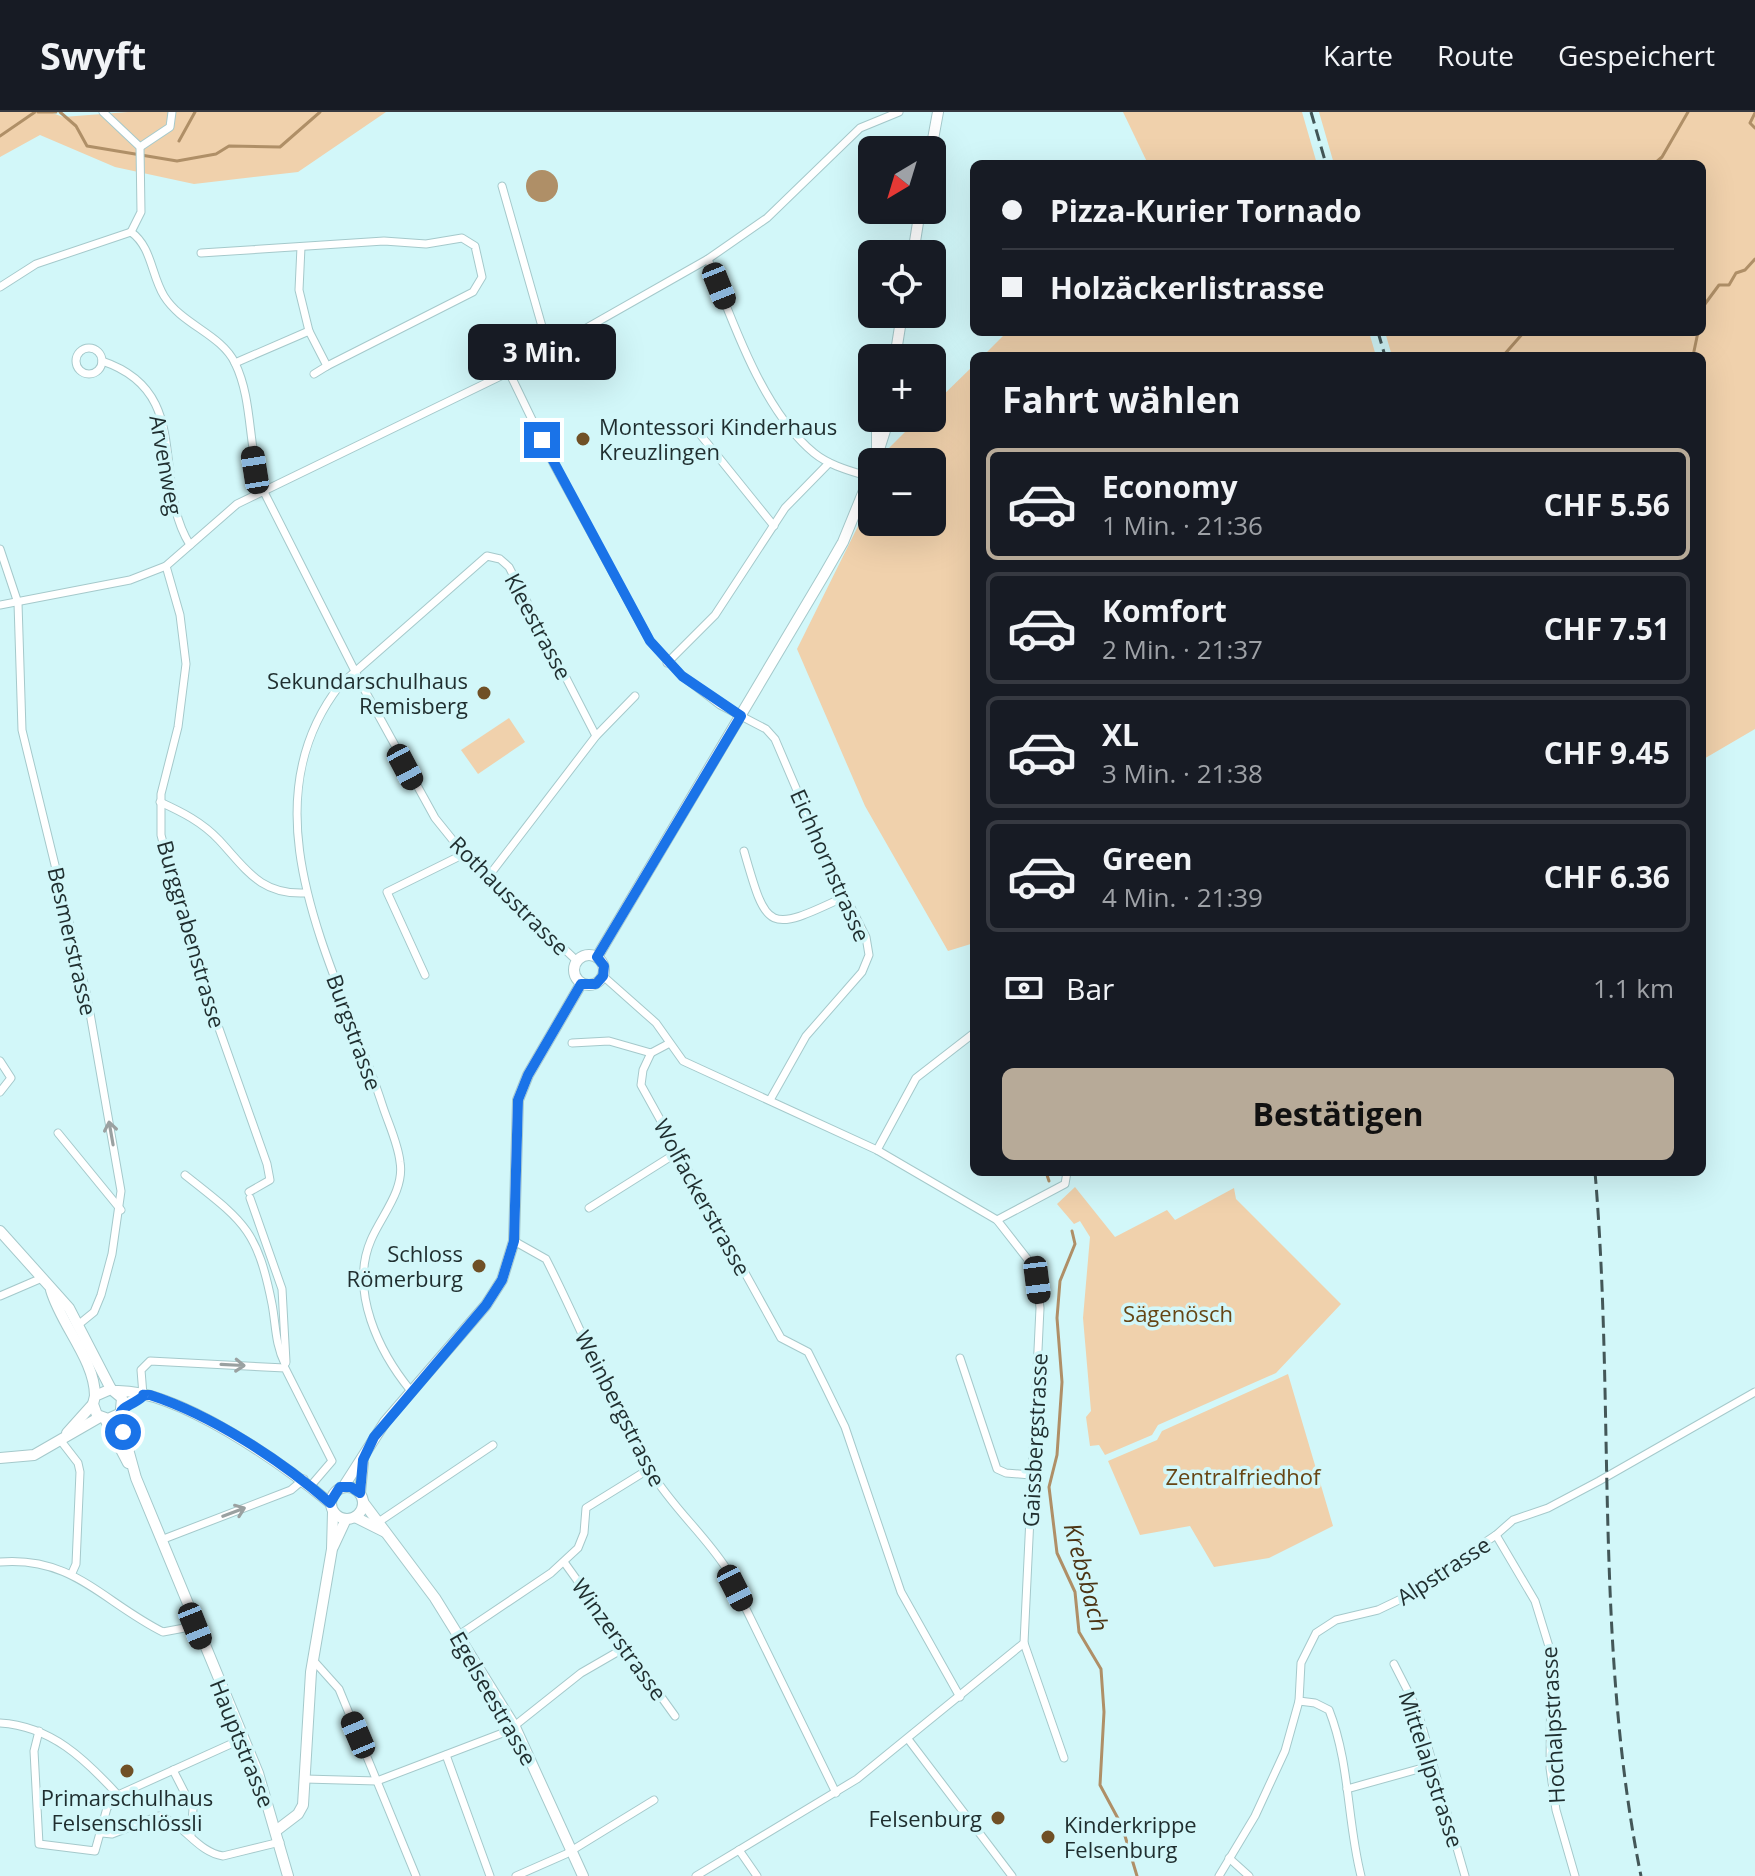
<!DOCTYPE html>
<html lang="de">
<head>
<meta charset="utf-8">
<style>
  :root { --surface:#171b24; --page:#242831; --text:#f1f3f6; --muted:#9ea1a6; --line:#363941; --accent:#b7aa98 }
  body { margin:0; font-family:"Open Sans",sans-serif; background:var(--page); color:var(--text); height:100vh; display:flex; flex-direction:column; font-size:30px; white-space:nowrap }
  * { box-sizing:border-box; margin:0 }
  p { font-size:26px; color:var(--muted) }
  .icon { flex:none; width:44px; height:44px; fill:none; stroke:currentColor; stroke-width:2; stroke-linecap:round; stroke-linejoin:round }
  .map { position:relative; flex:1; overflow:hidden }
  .drawer { position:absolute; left:970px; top:240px; width:736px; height:824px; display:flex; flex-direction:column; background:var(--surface); border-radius:12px; box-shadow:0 8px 32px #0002 }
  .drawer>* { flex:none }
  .hud { position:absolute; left:970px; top:48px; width:736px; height:176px; border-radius:12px; box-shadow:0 8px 32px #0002; display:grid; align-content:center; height:176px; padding:0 32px; background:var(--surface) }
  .needle { width:52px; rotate:218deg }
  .buttons { position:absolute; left:858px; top:24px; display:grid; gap:16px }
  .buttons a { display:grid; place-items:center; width:88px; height:88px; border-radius:12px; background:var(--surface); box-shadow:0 8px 32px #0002; font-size:40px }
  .end { position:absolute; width:36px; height:36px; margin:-18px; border:10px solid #1a73e8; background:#fff; box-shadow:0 0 0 4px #fff }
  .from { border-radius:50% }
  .bubble { position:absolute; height:56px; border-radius:12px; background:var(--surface); box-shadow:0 8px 32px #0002; font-size:26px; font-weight:700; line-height:56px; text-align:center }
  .car { position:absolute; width:24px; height:48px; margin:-24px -12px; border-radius:10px; box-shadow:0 0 6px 2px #0007; background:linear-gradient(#222 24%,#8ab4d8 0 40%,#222 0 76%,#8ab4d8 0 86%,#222 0) }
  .hud b { display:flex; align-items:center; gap:28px; height:76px; font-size:30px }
  .hud b+b { border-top:2px solid var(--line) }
  .hud i { width:20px; height:20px; background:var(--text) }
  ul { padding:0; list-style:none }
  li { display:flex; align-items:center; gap:24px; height:112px; margin:0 16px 12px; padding:0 16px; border:4px solid var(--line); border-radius:12px }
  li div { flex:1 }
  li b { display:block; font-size:30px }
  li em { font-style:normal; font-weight:700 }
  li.selected { border-color:var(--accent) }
  li>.icon { width:72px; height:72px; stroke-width:1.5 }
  h2 { padding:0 32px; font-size:36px; line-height:96px }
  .pay { display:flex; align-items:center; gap:20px; height:88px; padding:0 32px; font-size:30px }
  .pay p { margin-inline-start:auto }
  .action { display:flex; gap:16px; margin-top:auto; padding:16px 32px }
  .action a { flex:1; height:92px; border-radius:12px; background:var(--accent); color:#111; font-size:32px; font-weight:700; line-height:92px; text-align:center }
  header { display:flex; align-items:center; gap:48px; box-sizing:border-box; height:112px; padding:0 40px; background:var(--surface); border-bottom:2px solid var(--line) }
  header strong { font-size:38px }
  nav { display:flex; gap:44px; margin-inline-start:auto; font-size:28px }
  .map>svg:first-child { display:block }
</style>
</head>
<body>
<header>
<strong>Swyft</strong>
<nav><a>Karte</a><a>Route</a><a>Gespeichert</a></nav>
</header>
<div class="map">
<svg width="1755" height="1764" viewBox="0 0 1755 1764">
  <rect width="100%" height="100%" fill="#d2f7f9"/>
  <!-- green -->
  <g fill="#f0d1ac">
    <polygon points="0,0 50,0 63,5 128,0 386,0 298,60 194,72 115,55 40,23 0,45"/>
    <polygon points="1123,0 1302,0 1317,52 1148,52"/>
    <polygon points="1319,0 1755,0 1755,617 1702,648 1702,244 1392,244 1385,220 1702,220 1702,52 1334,52"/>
    <polygon points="1007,220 1369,220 1376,244 983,244"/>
    <polygon points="974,253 974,831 948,839 865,694 797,537 867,396 872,380 872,410 932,410 932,350 880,350 883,342 919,306 932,306 932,294"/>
    <polygon points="509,606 525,630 478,662 461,638"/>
    <polygon points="1075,1075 1115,1125 1167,1098 1175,1108 1234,1076 1236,1087 1341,1192 1276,1261 1158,1313 1152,1323 1105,1343 1099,1333 1090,1334 1086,1305 1091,1299 1083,1206 1090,1125 1080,1109 1074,1112 1057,1092"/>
    <polygon points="1288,1262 1333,1414 1269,1446 1214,1455 1190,1414 1140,1423 1108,1349 1157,1328 1162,1319"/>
  </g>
  <!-- water -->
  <circle fill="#af8f67" cx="542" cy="74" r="16"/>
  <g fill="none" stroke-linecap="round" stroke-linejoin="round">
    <!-- stream -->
    <g stroke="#af8f67" stroke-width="3">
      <polyline points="38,0 56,0"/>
      <polyline points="60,0 76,14 87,34 177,49 216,42 229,34 280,35 320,0"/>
      <polyline points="1755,1 1750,11 1755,16"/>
      <polyline points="0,24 35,0"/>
      <polyline points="179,29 195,0"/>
      <polyline points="1654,52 1662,45 1688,0"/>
      <polyline points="1702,196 1719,173 1729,173 1736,161 1745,158 1755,147"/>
      <polyline points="1503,244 1524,220"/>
      <polyline points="1693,244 1698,220"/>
      <polyline points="1046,1060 1049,1069"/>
      <polyline points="1072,1119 1075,1132 1060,1169 1057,1206 1062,1270 1057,1343 1049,1375 1057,1441 1075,1480 1079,1520 1101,1557 1104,1600 1100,1673 1122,1714 1137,1764"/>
    </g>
    <defs>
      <g id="street">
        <polyline points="103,0 140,35 141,100 131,120"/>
        <polyline points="140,35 170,15 172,0"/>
        <polyline points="502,74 549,239"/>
        <path d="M131,120C152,135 151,163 164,184C182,213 221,222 235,251C254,290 247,338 263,378L364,577L435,706L464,742L577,849"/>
        <polyline points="301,135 299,178 309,219"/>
        <polyline points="201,141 384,129 426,132 462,126 475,134 482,165 473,180 327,254 309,219 235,251"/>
        <path d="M708,147C732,208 762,298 814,341C830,354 851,359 870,365"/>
        <polyline points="0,175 36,152 131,120"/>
        <circle cx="89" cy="249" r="13"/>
        <path d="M102,249C195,280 150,369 190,433"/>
        <polyline points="509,260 553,351 650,529 682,564 720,593 766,617 775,627 825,744 866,825 869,843 862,860 806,924 770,988"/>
        <polyline points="314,262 327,254"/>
        <polyline points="699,321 774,414"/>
        <polyline points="0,437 18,491 22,618 87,884 121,1079 112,1142 101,1183 94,1200 78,1213"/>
        <polyline points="166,454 180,503 186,552 178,615 161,682 161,723 194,846 267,1052 270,1068 249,1080"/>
        <polyline points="0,493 130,468 166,454 237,392 509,260 708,147 767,106 860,16 899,0"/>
        <polyline points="667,551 715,503 785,396 829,351"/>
        <path d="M160,690C182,700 202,710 219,728C246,757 260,783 305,781"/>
        <path d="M744,739C767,820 768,821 844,785"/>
        <polyline points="488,765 596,624 635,584"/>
        <polyline points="425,863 387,780 464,742"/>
        <polyline points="603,864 656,911 683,949 877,1038 997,1108 1029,1149 1037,1168 1040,1196 1024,1531 857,1667 696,1764"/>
        <polyline points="572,931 609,929 651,941 668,932"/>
        <polyline points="651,941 643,958 641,973 781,1226 808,1240 825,1274 845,1315 901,1480 960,1585"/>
        <polyline points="0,949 11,966 0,980"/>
        <polyline points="58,1021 121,1098"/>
        <polyline points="877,1038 916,966 974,921"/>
        <path d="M185,1063C243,1109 257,1116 272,1192C276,1213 275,1232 285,1252"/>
        <polyline points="250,1086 282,1177 286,1250"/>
        <polyline points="589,1096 678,1040"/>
        <polyline points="997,1108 1065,1072 1067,1060"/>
        <path d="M514,1129L546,1147C581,1215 612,1296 651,1360C673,1396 704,1422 726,1456L836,1681"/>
        <polyline points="0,1184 42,1166"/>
        <polyline points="960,1246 997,1357 1006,1361 1031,1363"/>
        <path d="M411,1279C379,1240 349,1179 371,1128C381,1104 405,1078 400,1050C398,1031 388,1011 382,992C340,862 240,701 340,573L487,444L500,447L509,455L596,624"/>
        <polyline points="143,1283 141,1258 150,1249 285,1256 332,1349 314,1370"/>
        <polyline points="61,1329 78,1351 80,1360 76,1452 72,1461"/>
        <polyline points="380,1409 493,1333"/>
        <polyline points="1496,1423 1535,1489 1551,1541 1550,1656 1556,1698 1575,1764"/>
        <polyline points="161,1428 291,1378 304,1367"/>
        <path d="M0,1450C73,1444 103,1490 163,1520L195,1514"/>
        <polyline points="564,1450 675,1604"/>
        <polyline points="459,1523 551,1461 578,1436 584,1421 586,1396 649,1357"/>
        <polyline points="1024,1531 1064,1646"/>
        <polyline points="313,1548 339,1577 416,1764"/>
        <polyline points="1394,1552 1417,1597 1465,1764"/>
        <path d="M1299,1589L1315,1591L1329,1598C1350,1651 1347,1709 1361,1764"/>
        <path d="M0,1611C51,1614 85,1647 118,1683L242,1627"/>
        <polyline points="39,1619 34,1639 39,1732 95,1739 107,1696 118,1683"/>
        <polyline points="908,1627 1012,1764"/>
        <polyline points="446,1643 490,1764"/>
        <polyline points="173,1658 193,1697 191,1723"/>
        <polyline points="305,1667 377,1669 508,1619 581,1561 626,1535"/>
        <polyline points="1347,1677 1433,1653"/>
        <path d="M102,1721L112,1722L159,1704C185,1712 197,1740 223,1744L280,1730"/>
        <polyline points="739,1738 757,1764"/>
        <polyline points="1229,1746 1249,1764"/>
        <polyline points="516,1764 566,1742 654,1688"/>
        <polyline points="1219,1764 1255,1704 1285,1639 1299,1589 1301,1551 1316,1521 1336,1508 1378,1498 1401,1487 1496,1423 1513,1408 1548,1396 1599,1369 1755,1280"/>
      </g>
      <g id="secondary">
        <polyline points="931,38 938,0"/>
        <polyline points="913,142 920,98"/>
        <polyline points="895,246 902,202"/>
        <polyline points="877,337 877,306"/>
        <polyline points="875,350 889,306"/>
        <circle cx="589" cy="858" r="15"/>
        <polyline points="597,845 824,463 843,430 872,359"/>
        <polyline points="0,1119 69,1196 111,1277"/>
        <path d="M51,1178C61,1213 95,1248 95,1284"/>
        <path d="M116,1279C178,1277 283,1352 330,1391"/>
        <polyline points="123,1294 143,1283"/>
        <polyline points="119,1302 108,1307 97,1303 93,1292 95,1284 111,1277 122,1286 120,1308 136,1366 258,1661 288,1764"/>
        <polyline points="105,1307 128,1351"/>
        <polyline points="67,1321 93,1292"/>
        <polyline points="0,1346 34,1343 100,1305"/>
        <polyline points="344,1374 385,1310 486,1193 502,1168 514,1129 518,988 528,963 581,872"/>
        <circle cx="347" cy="1391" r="16"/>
        <polyline points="360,1381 363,1350"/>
        <polyline points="363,1390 435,1486 515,1615 583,1764"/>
        <polyline points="355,1405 385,1420"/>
        <polyline points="333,1435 346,1407"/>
        <polyline points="277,1718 298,1702 303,1693 311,1560 332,1437 333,1400"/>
      </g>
    </defs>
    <!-- street casing -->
    <use href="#street" stroke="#a5c9cb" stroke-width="9"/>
    <!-- secondary casing -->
    <use href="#secondary" stroke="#a5c9cb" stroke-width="12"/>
    <!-- street -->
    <use href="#street" stroke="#fff" stroke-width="7"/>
    <!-- secondary -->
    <use href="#secondary" stroke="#fff" stroke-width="10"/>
    <!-- rail -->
    <g stroke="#435758" stroke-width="3" stroke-dasharray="12 6" stroke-linecap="butt">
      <polyline points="1311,0 1326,52"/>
      <polyline points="1378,220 1385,244"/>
      <path d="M1595,1060C1615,1294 1594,1533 1641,1764"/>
    </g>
  </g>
  <!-- one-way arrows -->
  <defs><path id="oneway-shaft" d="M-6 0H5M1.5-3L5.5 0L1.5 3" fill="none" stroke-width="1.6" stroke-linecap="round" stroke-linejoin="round" transform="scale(2)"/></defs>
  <g stroke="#9aa1a1">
    <use href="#oneway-shaft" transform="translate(111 1021) rotate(-100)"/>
    <use href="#oneway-shaft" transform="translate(233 1253) rotate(3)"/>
    <use href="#oneway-shaft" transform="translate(234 1400) rotate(-21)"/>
  </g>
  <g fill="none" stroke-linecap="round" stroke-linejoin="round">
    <!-- route -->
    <path stroke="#1a73e8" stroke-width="10" d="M123,1320C116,1295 121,1299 138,1288C149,1281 137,1283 150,1283C212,1303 282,1349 330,1391L340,1375H351L360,1381L363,1348L374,1325L486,1193L502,1168L514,1129L518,988L528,963L581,872H596L603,864L604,854L597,845L741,604L682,564L650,529L542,328"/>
  </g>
  <!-- markers -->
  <g fill="#705026" stroke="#d2f7f9" stroke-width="3">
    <circle cx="583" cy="327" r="8"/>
    <circle cx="484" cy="581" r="8"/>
    <circle cx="479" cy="1154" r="8"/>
    <circle cx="127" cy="1659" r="8"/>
    <circle cx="998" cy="1706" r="8"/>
    <circle cx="1048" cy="1725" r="8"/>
  </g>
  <g text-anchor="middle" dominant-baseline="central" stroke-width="7" stroke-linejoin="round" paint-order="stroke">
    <!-- poi labels -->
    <g font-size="22" fill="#1f2e2f" stroke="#d2f7f9" text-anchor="end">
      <text x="599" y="314" text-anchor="start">Montessori Kinderhaus<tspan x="599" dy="25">Kreuzlingen</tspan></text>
      <text x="468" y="568">Sekundarschulhaus<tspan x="468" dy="25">Remisberg</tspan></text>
      <text x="463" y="1141">Schloss<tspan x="463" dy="25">Römerburg</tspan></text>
      <text x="127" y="1685" text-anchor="middle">Primarschulhaus<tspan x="127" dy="25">Felsenschlössli</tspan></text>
      <text x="982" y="1706">Felsenburg</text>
      <text x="1064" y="1712" text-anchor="start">Kinderkrippe<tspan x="1064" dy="25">Felsenburg</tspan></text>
    </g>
    <!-- street labels -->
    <g font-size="22" fill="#1f2e2f" stroke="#d2f7f9">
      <text transform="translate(167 353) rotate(80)">Arvenweg</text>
      <text transform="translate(539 514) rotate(62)">Kleestrasse</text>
      <text transform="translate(831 753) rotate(66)">Eichhornstrasse</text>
      <text transform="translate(510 783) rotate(45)">Rothausstrasse</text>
      <text transform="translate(192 822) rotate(74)">Burggrabenstrasse</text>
      <text transform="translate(73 829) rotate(77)">Besmerstrasse</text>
      <text transform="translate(355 920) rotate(70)">Burgstrasse</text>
      <text transform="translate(703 1085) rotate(61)">Wolfackerstrasse</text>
      <text transform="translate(621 1296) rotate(63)">Weinbergstrasse</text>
      <text transform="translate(1034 1328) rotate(-87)">Gaissbergstrasse</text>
      <text transform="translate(1443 1458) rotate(-33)">Alpstrasse</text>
      <text transform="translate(620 1527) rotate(54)">Winzerstrasse</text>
      <text transform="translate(494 1586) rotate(60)">Egelseestrasse</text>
      <text transform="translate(1552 1613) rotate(-93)">Hochalpstrasse</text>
      <text transform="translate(243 1631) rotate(68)">Hauptstrasse</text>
      <text transform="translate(1432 1657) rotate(72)">Mittelalpstrasse</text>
    </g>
    <!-- park labels -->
    <g font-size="22" fill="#664514" stroke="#d2f7f9">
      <text x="1178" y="1201">Sägenösch</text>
      <text x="1243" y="1364">Zentralfriedhof</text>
    </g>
    <!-- water labels -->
    <g font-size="24" font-style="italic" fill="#4d3515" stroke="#d2f7f9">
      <text transform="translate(1087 1465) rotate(75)">Krebsbach</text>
    </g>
  </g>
</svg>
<div class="buttons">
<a><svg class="needle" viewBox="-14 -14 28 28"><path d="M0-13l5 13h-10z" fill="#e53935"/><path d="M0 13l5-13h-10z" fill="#9ea1a6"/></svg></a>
<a><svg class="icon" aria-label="locate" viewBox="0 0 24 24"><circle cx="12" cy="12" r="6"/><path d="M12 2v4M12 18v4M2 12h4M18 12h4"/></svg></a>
<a>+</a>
<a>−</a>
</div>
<i class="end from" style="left:123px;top:1320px"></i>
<i class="end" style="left:542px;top:328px"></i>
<div class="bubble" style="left:468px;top:212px;width:148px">3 Min.</div>
<i class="car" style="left:719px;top:174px;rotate:158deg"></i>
<i class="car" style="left:255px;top:358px;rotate:351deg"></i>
<i class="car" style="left:405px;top:655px;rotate:152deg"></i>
<i class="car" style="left:1037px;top:1168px;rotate:173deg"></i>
<i class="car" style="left:735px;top:1476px;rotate:153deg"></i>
<i class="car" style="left:195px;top:1514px;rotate:158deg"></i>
<i class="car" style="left:358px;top:1623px;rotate:337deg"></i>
<div class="hud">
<b><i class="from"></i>Pizza-Kurier Tornado</b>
<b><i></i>Holzäckerlistrasse</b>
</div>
<section class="drawer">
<h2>Fahrt wählen</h2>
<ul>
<li class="selected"><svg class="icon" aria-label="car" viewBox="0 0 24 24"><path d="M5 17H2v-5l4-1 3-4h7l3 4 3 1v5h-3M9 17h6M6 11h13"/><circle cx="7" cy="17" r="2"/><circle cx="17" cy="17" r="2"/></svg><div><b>Economy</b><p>1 Min. · 21:36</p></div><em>CHF 5.56</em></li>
<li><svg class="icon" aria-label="car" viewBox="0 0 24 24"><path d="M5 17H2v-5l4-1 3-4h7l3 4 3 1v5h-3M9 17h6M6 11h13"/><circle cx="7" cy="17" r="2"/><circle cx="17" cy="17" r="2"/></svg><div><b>Komfort</b><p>2 Min. · 21:37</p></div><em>CHF 7.51</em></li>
<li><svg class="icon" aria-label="car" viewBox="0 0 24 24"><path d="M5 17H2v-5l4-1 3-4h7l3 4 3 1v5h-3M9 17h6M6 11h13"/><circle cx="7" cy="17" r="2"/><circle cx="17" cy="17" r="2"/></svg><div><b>XL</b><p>3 Min. · 21:38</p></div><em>CHF 9.45</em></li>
<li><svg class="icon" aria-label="car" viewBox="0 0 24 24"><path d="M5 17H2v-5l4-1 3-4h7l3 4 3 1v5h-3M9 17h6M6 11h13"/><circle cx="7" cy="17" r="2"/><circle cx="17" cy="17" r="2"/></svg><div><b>Green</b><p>4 Min. · 21:39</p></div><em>CHF 6.36</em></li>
</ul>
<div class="pay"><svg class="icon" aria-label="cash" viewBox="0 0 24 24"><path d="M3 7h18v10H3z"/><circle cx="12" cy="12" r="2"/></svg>Bar<p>1.1 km</p></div>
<div class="action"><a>Bestätigen</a></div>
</section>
</div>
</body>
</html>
